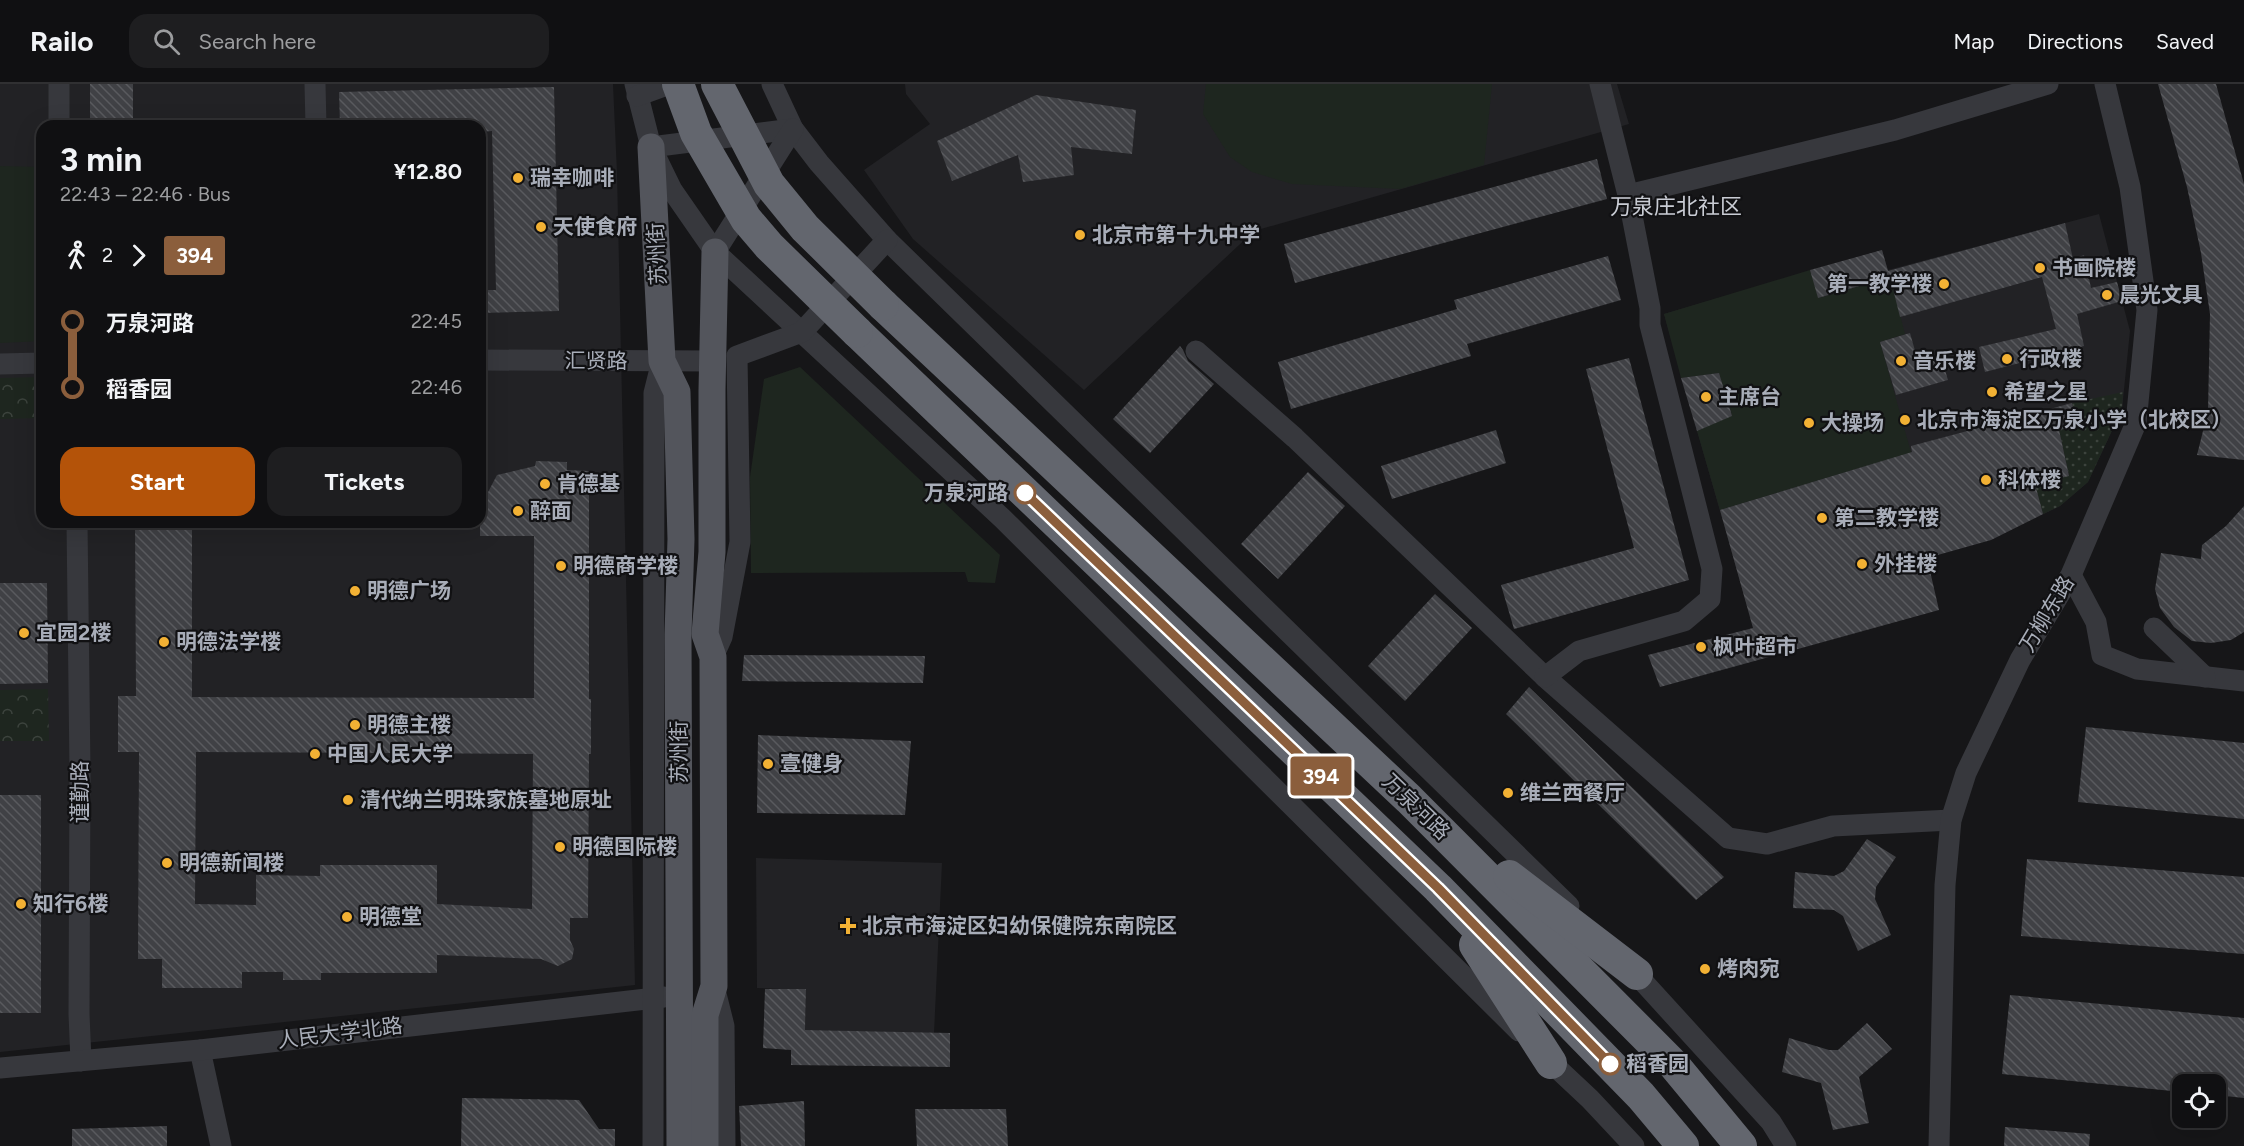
<!DOCTYPE html>
<html lang="en">
<head>
<meta charset="utf-8">
<style>
	body { margin:0; font-family:Figtree,"Noto Sans SC",sans-serif; background:#1e1e20; color:#f1f3f6; height:100vh; display:flex; flex-direction:column; font-size:22px; white-space:nowrap }
	* { box-sizing:border-box; margin:0 }
	p { font-size:20px; color:#9c9d9f }
	.icon { flex:none; width:33px; height:33px; fill:none; stroke:currentColor; stroke-width:2; stroke-linecap:round; stroke-linejoin:round }
	.map { position:relative; flex:1; overflow:hidden }
	.sheet { position:absolute; left:36px; top:36px; width:450px; height:408px; display:flex; flex-direction:column; background:#101012; border-radius:18px; box-shadow:0 6px 24px #0002,0 0 0 2px #303032 }
	.sheet>* { flex:none }
	.badge { padding:0 12px; border-radius:4px; font-size:21px; line-height:39px }
	.buttons { position:absolute; left:2172px; top:990px; display:grid; gap:12px }
	.buttons a { display:grid; place-items:center; width:54px; height:54px; border-radius:12px; background:#101012; box-shadow:0 6px 24px #0002,0 0 0 2px #303032; font-size:30px }
	.map>.badge { position:absolute; translate:-50% -50%; box-shadow:0 0 0 3px #fff }
	.legs { display:flex; align-items:center; gap:9px; height:66px; padding:0 24px; font-size:20px }
	.legs p { margin-inline-start:auto }
	.headline { display:flex; align-items:center; justify-content:space-between; height:102px; padding:0 24px }
	h1 { font-size:33px; font-weight:700; line-height:45px }
	.primary-button { display:flex; gap:12px; margin-top:auto; padding:12px 24px }
	.primary-button a { flex:1; height:69px; border-radius:18px; background:#b45309; color:#fff; font-size:24px; font-weight:700; line-height:69px; text-align:center }
	.primary-button a+a { background:#1e1e20; color:#f1f3f6 }
	ul { padding:0 24px; list-style:none }
	li { display:flex; align-items:center; gap:21px; height:66px; font-size:22px }
	li i { display:grid; place-items:center; width:9px; height:100%; margin:0 8px; background:currentColor }
	li i::after { content:''; width:15px; height:15px; margin:-8px; border:4px solid; border-radius:50%; background:#101012 }
	li p { margin-inline-start:auto }
	li:first-child i { background:linear-gradient(#0000 50%,currentColor 0) }
	li:last-child i { background:linear-gradient(currentColor 50%,#0000 0) }
	header { display:flex; align-items:center; gap:36px; box-sizing:border-box; height:84px; padding:0 30px; background:#101012; border-bottom:2px solid #303032 }
	header strong { font-size:28px }
	nav { display:flex; gap:33px; margin-inline-start:auto; font-size:21px }
	.search { width:420px; height:54px; background:#1e1e20; display:flex; align-items:center; gap:15px; box-sizing:border-box; padding:0 21px; border-radius:18px; color:#9c9d9f; font-size:22px }
	.map>svg:first-child { display:block }
	.built { fill:#222225; fill-rule:evenodd }
	.green { fill:#1e261f }
	.forest { fill:url(#forest-crowns) }
	.garden { fill:url(#garden-dots) }
	.building { fill:url(#building-back-hatch); fill-rule:evenodd }
	.lines { fill:none; stroke-linecap:round; stroke-linejoin:round }
	.minor { stroke:#37383d; stroke-width:21 }
	.major { stroke:#53555c; stroke-width:27 }
	.highway { stroke:#63666e; stroke-width:32 }
	.highway-bridge { stroke:#63666e; stroke-width:32 }
	.line-1-casing { stroke:#fff; stroke-width:14 }
	.line-1 { stroke:#8b5e3c; stroke-width:9 }
	.poi-dot { fill:#f2b134; stroke:#111113; stroke-width:2 }
	.stop-1-dot { fill:#fff; stroke:#8b5e3c; stroke-width:3 }
	.labels { text-anchor:middle; stroke-width:4.5; stroke-linejoin:round; paint-order:stroke }
	.poi-label { font-size:21px; font-weight:bold; fill:#a8adb8; stroke:#111113; text-anchor:start }
	.street-label { font-size:21px; fill:#a8adb8; stroke:#111113 }
	.stop-label { font-size:21px; font-weight:bold; fill:#a8adb8; stroke:#111113; text-anchor:end }
	.neighbourhood-label { font-size:22px; fill:#c9ccd4; stroke:#111113 }
</style>
</head>
<body>
<header>
<strong>Railo</strong>
<div class="search"><svg class="icon" aria-label="search" viewBox="0 0 24 24"><circle cx="10" cy="10" r="6"/><path d="M15 15l6 6"/></svg>Search here</div>
<nav><a>Map</a><a>Directions</a><a>Saved</a></nav>
</header>
<div class="map">
<svg width="2244" height="1062" viewBox="0 0 2244 1062">
	<defs>
		<pattern id="forest-crowns" width="20" height="18" patternUnits="userSpaceOnUse" patternTransform="scale(1.5)"><rect width="20" height="18" fill="#1e261f"/><path d="M2 6a3 3 0 1 1 6 0M12 15a3 3 0 1 1 6 0" fill="none" stroke="#3c433d"/></pattern>
		<pattern id="garden-dots" width="8" height="8" patternUnits="userSpaceOnUse" patternTransform="scale(1.5)"><rect width="8" height="8" fill="#1e261f"/><path d="M2 2h.1M6 6h.1" fill="none" stroke="#3c433d" stroke-width="1.8" stroke-linecap="round"/></pattern>
		<pattern id="building-back-hatch" width="6" height="6" patternUnits="userSpaceOnUse" patternTransform="scale(1.5)"><rect width="6" height="6" fill="#404145"/><path d="M-1 5l2 2M0 0l6 6M5-1l2 2" fill="none" stroke="#595a5e"/></pattern>
	</defs>
	<rect width="100%" height="100%" fill="#161618"/>
	<!-- built -->
	<g class="built">
		<path d="M0,0H613L617,89L635,901L0,968ZM42,42H480V438H42Z"/>
		<polygon points="905,0 1617,0 1629,40 1254,147 1084,306 913,155 864,86 930,40 906,10"/>
		<polygon points="2099,130 2130,247 2122,325 2088,398 2060,422 1991,456 1747,522 1664,230 1882,166 1888,186"/>
		<polygon points="756,774 942,779 934,949 805,946 806,906 757,904"/>
	</g>
	<!-- green -->
	<g class="green">
		<polygon points="1206,0 1492,0 1484,81 1400,105 1292,100 1252,88 1230,73 1203,30"/>
		<polygon points="0,82 41,83 42,257 0,259"/>
		<polygon points="1810,186 1819,214 1890,193 1905,250 1880,258 1934,450 1903,371 1720,426 1697,347 1732,331 1719,289 1681,294 1664,230"/>
		<polygon points="800,283 1000,471 995,499 968,498 965,488 751,489 750,393 764,295"/>
	</g>
	<!-- forest -->
	<g class="forest">
		<polygon points="42,293 42,334 0,335 0,294"/>
		<polygon points="48,605 49,657 0,657 0,606"/>
	</g>
	<!-- garden -->
	<polygon class="garden" points="2123,308 2122,325 2088,398 2060,422 2043,430 2035,400 2069,391 2059,346 2077,341 2072,319"/>
	<!-- building -->
	<g class="building">
		<rect x="90" y="0" width="43" height="42"/>
		<polygon points="2158,0 2216,0 2244,100 2244,376 2197,371 2208,327 2210,230 2201,169 2187,103"/>
		<polygon points="554,3 559,227 480,229 480,206 496,206 492,47 480,48 480,42 340,42 339,8"/>
		<polygon points="1036,11 1136,26 1132,70 1071,63 1074,91 1023,98 1018,71 952,97 937,57"/>
		<polygon points="1597,75 1607,115 1295,199 1284,160"/>
		<polygon points="2065,139 2073,175 2084,171 2091,204 2117,198 2122,217 2077,230 2084,262 1985,288 1979,263 2056,245 2042,193 1900,233 1890,193 1818,214 1810,186 1882,166 1888,187"/>
		<polygon points="1608,172 1621,216 1467,260 1471,272 1291,325 1278,278 1457,225 1454,216"/>
		<polygon points="1910,249 1919,281 1941,273 1948,296 1896,311 1880,258"/>
		<polygon points="1180,262 1183,266 1188,277 1214,300 1150,369 1113,335"/>
		<polygon points="1629,274 1689,496 1514,545 1501,501 1634,464 1586,285"/>
		<polygon points="1719,289 1732,332 1697,347 1681,294"/>
		<polygon points="2072,319 2077,341 2059,346 2069,392 2035,400 2043,430 1991,456 1927,474 1939,526 1660,603 1648,571 1753,544 1720,426 1912,368 1911,362"/>
		<polygon points="1496,346 1506,379 1392,415 1381,382"/>
		<path d="M536,377L567,378V386L589,387V615H591V670H589L588,834H570V856L574,865L572,875L558,882L541,875L437,871V889H321V896H283V888H242V904H162V875H138L139,668H118V612H136L135,438H192V613L534,614V452H480V432H483L486,412L497,391L535,382ZM196,668L533,670L532,825L437,820V781H320V792L256,791V821L195,820Z"/>
		<polygon points="1308,388 1345,422 1278,495 1241,460"/>
		<polygon points="2244,422 2244,548 2231,556 2211,559 2192,557 2174,543 2160,524 2155,505 2161,469 2201,475 2202,461 2226,442"/>
		<polygon points="0,499 47,499 48,599 0,600"/>
		<polygon points="1435,510 1472,544 1405,617 1368,582"/>
		<polygon points="744,571 925,572 923,599 742,597"/>
		<polygon points="1529,603 1724,793 1696,816 1506,630"/>
		<polygon points="2086,643 2244,659 2244,735 2078,718"/>
		<polygon points="758,651 911,657 905,731 757,729"/>
		<rect x="0" y="711" width="41" height="218"/>
		<polygon points="1867,755 1896,773 1876,803 1875,815 1891,851 1858,867 1843,832 1834,826 1793,824 1795,788 1834,792 1844,787"/>
		<polygon points="2027,775 2244,793 2244,870 2021,852"/>
		<polygon points="765,905 806,905 805,946 950,949 950,983 791,981 791,966 763,964"/>
		<polygon points="2010,911 2244,934 2244,1014 2216,1011 2216,1000 2182,1000 2182,1008 2002,990"/>
		<polygon points="1867,939 1892,965 1859,993 1869,1039 1833,1046 1821,999 1782,988 1789,954 1829,966 1838,966"/>
		<polygon points="462,1014 579,1016 599,1045 615,1045 615,1062 461,1062"/>
		<polygon points="804,1017 805,1062 741,1062 739,1022"/>
		<polygon points="915,1025 1006,1025 1008,1062 917,1062"/>
		<polygon points="167,1042 167,1062 72,1062 72,1045"/>
		<polygon points="2005,1043 2090,1050 2089,1062 2004,1062"/>
	</g>
	<g class="lines">
		<!-- minor -->
		<g class="minor">
			<polyline points="59,0 59,42"/>
			<polyline points="315,0 316,42"/>
			<polyline points="635,0 651,63 672,106 715,168 1002,434 1519,947"/>
			<polyline points="772,0 793,45 819,79 887,156 1569,822"/>
			<polyline points="637,12 670,0"/>
			<polyline points="651,63 793,45"/>
			<polyline points="1628,111 1895,46 2048,0"/>
			<polyline points="715,168 793,45"/>
			<polyline points="1196,267 1295,354 1545,593 1728,754 1767,760 1833,742 1951,736"/>
			<polyline points="480,276 712,277"/>
			<polyline points="0,280 42,279"/>
			<polyline points="77,438 80,687 79,930 81,977"/>
			<polyline points="2071,491 2096,538 2102,571 2137,585 2244,597"/>
			<polyline points="2154,544 2205,593"/>
			<polyline points="713,573 722,553 740,458 737,272 802,248 887,156"/>
			<polyline points="1545,593 1579,567 1684,537 1710,515 1712,485 1650,241 1650,224 1628,111 1600,0"/>
			<polyline points="1627,880 1771,1038 1786,1062"/>
			<polyline points="714,902 724,942 725,1062"/>
			<polyline points="200,966 221,1062"/>
			<polyline points="1543,971 1590,1015 1634,1062"/>
			<polyline points="0,984 200,966 664,913"/>
			<polyline points="653,1062 654,309 662,277"/>
			<polyline points="1939,1062 1945,801 1951,736 1966,689 2020,576 2071,491 2136,339 2147,226 2130,103 2105,0"/>
		</g>
		<!-- major -->
		<g class="major">
			<polyline points="651,63 662,277 677,308 681,455 678,551 680,1062"/>
			<polyline points="705,1062 705,931 714,902 713,573 705,550 712,468 712,306 715,168"/>
		</g>
		<!-- highway -->
		<g class="highway">
			<polyline points="883,221 1409,715 1674,981 1741,1062"/>
			<polyline points="857,248 1438,804 1641,1012 1683,1062"/>
			<polyline points="1509,792 1637,890"/>
			<polyline points="1475,861 1551,979"/>
		</g>
		<!-- highway-bridge -->
		<g class="highway-bridge">
			<polyline points="678,0 696,49 746,135 769,162 857,248"/>
			<polyline points="717,0 769,100 805,144 883,221"/>
		</g>
	</g>
	<g class="lines">
		<!-- line-1 casing -->
		<g class="line-1-casing">
			<polyline id="line-1" points="1025,409 1438,804 1610,980"/>
		</g>
		<!-- line-1 -->
		<use href="#line-1" class="line-1"/>
	</g>
	<!-- markers -->
	<g class="poi-dot">
		<circle cx="518" cy="94" r="6"/>
		<circle cx="541" cy="143" r="6"/>
		<circle cx="1080" cy="151" r="6"/>
		<circle cx="2040" cy="184" r="6"/>
		<circle cx="1944" cy="200" r="6"/>
		<circle cx="2107" cy="211" r="6"/>
		<circle cx="2007" cy="275" r="6"/>
		<circle cx="1901" cy="277" r="6"/>
		<circle cx="1992" cy="308" r="6"/>
		<circle cx="1706" cy="313" r="6"/>
		<circle cx="1905" cy="336" r="6"/>
		<circle cx="1809" cy="339" r="6"/>
		<circle cx="1986" cy="396" r="6"/>
		<circle cx="545" cy="400" r="6"/>
		<circle cx="518" cy="427" r="6"/>
		<circle cx="1822" cy="434" r="6"/>
		<circle cx="1862" cy="480" r="6"/>
		<circle cx="561" cy="482" r="6"/>
		<circle cx="355" cy="507" r="6"/>
		<circle cx="24" cy="549" r="6"/>
		<circle cx="164" cy="558" r="6"/>
		<circle cx="1701" cy="563" r="6"/>
		<circle cx="355" cy="641" r="6"/>
		<circle cx="315" cy="670" r="6"/>
		<circle cx="768" cy="680" r="6"/>
		<circle cx="1508" cy="709" r="6"/>
		<circle cx="348" cy="716" r="6"/>
		<circle cx="560" cy="763" r="6"/>
		<circle cx="167" cy="779" r="6"/>
		<circle cx="21" cy="820" r="6"/>
		<circle cx="347" cy="833" r="6"/>
		<path d="M845 833h6v6h6v6h-6v6h-6v-6h-6v-6h6z"/>
		<circle cx="1705" cy="885" r="6"/>
	</g>
	<g class="stop-1-dot">
		<circle cx="1025" cy="409" r="10"/>
		<circle cx="1610" cy="980" r="10"/>
	</g>
	<g class="labels">
		<!-- poi labels -->
		<g class="poi-label">
			<text x="530" y="101">瑞幸咖啡</text>
			<text x="553" y="150">天使食府</text>
			<text x="1092" y="158">北京市第十九中学</text>
			<text x="2052" y="191">书画院楼</text>
			<text x="1932" y="207" text-anchor="end">第一教学楼</text>
			<text x="2119" y="218">晨光文具</text>
			<text x="2019" y="282">行政楼</text>
			<text x="1913" y="284">音乐楼</text>
			<text x="2004" y="315">希望之星</text>
			<text x="1718" y="320">主席台</text>
			<text x="1917" y="343">北京市海淀区万泉小学（北校区）</text>
			<text x="1821" y="346">大操场</text>
			<text x="1998" y="403">科体楼</text>
			<text x="557" y="407">肯德基</text>
			<text x="530" y="434">醉面</text>
			<text x="1834" y="441">第二教学楼</text>
			<text x="1874" y="487">外挂楼</text>
			<text x="573" y="489">明德商学楼</text>
			<text x="367" y="514">明德广场</text>
			<text x="36" y="556">宜园2楼</text>
			<text x="176" y="565">明德法学楼</text>
			<text x="1713" y="570">枫叶超市</text>
			<text x="367" y="648">明德主楼</text>
			<text x="327" y="677">中国人民大学</text>
			<text x="780" y="687">壹健身</text>
			<text x="1520" y="716">维兰西餐厅</text>
			<text x="360" y="723">清代纳兰明珠家族墓地原址</text>
			<text x="572" y="770">明德国际楼</text>
			<text x="179" y="786">明德新闻楼</text>
			<text x="33" y="827">知行6楼</text>
			<text x="359" y="840">明德堂</text>
			<text x="862" y="849">北京市海淀区妇幼保健院东南院区</text>
			<text x="1717" y="892">烤肉宛</text>
		</g>
		<!-- street labels -->
		<g class="street-label">
			<text transform="translate(657 170) rotate(-93)" y="7">苏州街</text>
			<text x="596" y="284">汇贤路</text>
			<text transform="translate(2047 530) rotate(-59)" y="7">万柳东路</text>
			<text transform="translate(679 668) rotate(-90)" y="7">苏州街</text>
			<text transform="translate(80 708) rotate(-90)" y="7">谨勤路</text>
			<text transform="translate(1416 723) rotate(44)" y="7">万泉河路</text>
			<text transform="translate(340 949) rotate(-7)" y="7">人民大学北路</text>
		</g>
		<!-- stop labels -->
		<g class="stop-label">
			<text x="1008" y="416">万泉河路</text>
			<text x="1626" y="987" text-anchor="start">稻香园</text>
		</g>
		<!-- neighbourhood labels -->
		<g class="neighbourhood-label">
			<text x="1676" y="130">万泉庄北社区</text>
		</g>
	</g>
</svg>
<div class="buttons">
<a><svg class="icon" aria-label="locate" viewBox="0 0 24 24"><circle cx="12" cy="12" r="6"/><path d="M12 2v4M12 18v4M2 12h4M18 12h4"/></svg></a>
</div>
<b class="badge" style="left:1321px;top:692px;background:#8b5e3c;color:#fff">394</b>
<section class="sheet">
<div class="headline"><div><h1>3 min</h1><p>22:43 – 22:46 · Bus</p></div><b>¥12.80</b></div>
<div class="legs"><svg class="icon" aria-label="walk" viewBox="0 0 24 24"><circle cx="13" cy="4" r="2"/><path d="M13 8l-2 6 4 7M11 14l-3 7M7 12l3-4h3l4 4"/></svg>2<svg class="icon" aria-label="forward" viewBox="0 0 24 24"><path d="M9 5l7 7-7 7"/></svg><b class="badge" style="background:#8b5e3c;color:#fff">394</b></div>
<ul>
<li><i style="color:#8b5e3c"></i><b>万泉河路</b><p>22:45</p></li>
<li><i style="color:#8b5e3c"></i><b>稻香园</b><p>22:46</p></li>
</ul>
<div class="primary-button"><a>Start</a><a>Tickets</a></div>
</section>
</div>
</body>
</html>
